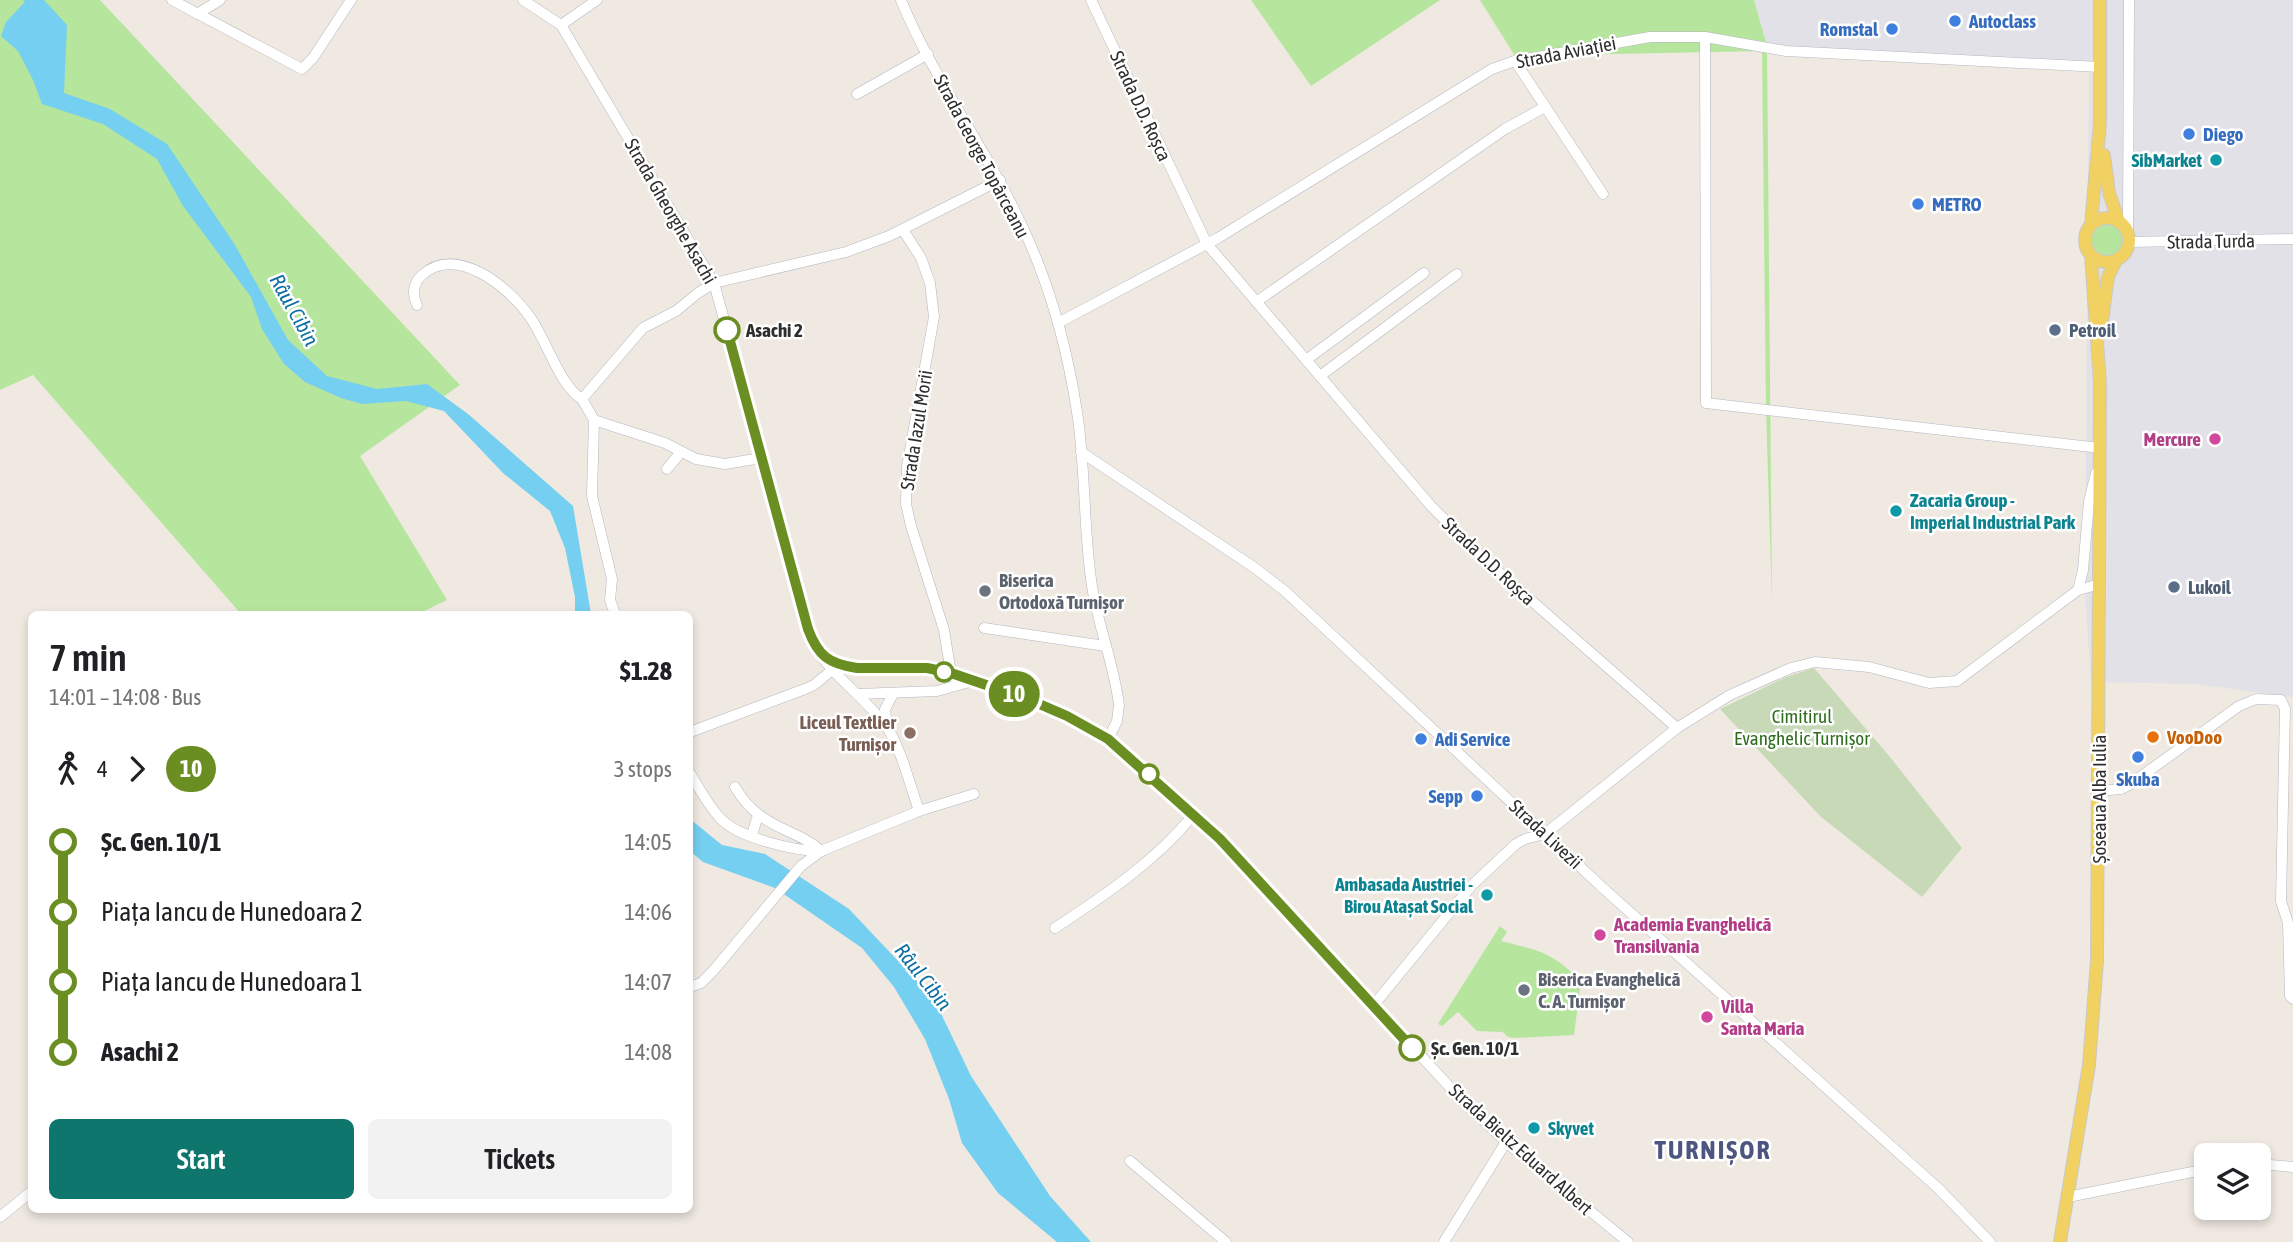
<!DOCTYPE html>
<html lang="en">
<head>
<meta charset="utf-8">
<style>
	body { margin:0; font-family:"Asap Condensed",sans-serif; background:#f2f2f2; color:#202124; height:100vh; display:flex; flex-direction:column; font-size:26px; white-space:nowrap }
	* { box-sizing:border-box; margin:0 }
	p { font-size:23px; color:#757577 }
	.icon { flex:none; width:38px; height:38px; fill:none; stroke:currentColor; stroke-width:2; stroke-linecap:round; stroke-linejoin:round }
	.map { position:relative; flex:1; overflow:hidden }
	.drawer { position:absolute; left:28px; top:611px; width:665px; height:602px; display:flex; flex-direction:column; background:#fff; border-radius:10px; box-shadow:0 4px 10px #0003 }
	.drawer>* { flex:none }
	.badge { padding:0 14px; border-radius:23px; font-size:24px; line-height:46px }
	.buttons { position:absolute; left:2194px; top:1143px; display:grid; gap:14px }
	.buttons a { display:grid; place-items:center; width:77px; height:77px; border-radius:10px; background:#fff; box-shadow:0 4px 10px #0003; font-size:35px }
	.map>.badge { position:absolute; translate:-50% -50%; box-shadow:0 0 0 4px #fff }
	.legs { display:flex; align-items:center; gap:10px; height:77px; padding:0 21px; font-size:23px }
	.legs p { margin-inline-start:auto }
	.headline { display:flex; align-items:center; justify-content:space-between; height:119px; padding:0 21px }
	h1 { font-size:38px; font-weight:600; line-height:52px }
	.button { display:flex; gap:14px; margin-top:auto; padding:14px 21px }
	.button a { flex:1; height:80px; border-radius:10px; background:#0f766e; color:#fff; font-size:28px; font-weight:600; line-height:80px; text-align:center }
	.button a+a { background:#f2f2f2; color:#202124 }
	ul { padding:0 21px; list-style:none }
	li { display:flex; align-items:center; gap:24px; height:70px; font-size:26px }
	li i { display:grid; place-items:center; width:10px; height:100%; margin:0 9px; background:currentColor }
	li i::after { content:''; width:18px; height:18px; margin:-9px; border:5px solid; border-radius:50%; background:#fff }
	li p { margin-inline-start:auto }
	li:first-child i { background:linear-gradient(#0000 50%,currentColor 0) }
	li:last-child i { background:linear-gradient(currentColor 50%,#0000 0) }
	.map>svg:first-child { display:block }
	.industrial { fill:#e3e1e8 }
	.green { fill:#b6e59e }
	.cemetery { fill:#c8d9b8 }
	.water { fill:#75cff0 }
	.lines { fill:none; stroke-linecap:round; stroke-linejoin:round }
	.minor-casing { stroke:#b4b7c1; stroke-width:11 }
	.major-casing { stroke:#c9c9c9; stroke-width:14 }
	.minor { stroke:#fff; stroke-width:10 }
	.major { stroke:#f2d163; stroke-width:12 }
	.line-1-casing { stroke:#fff; stroke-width:16 }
	.line-1 { stroke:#6b8e23; stroke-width:10 }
	.shop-dot { fill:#3f7fe0; stroke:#fff; stroke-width:2.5 }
	.culture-dot { fill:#0f9aa8; stroke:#fff; stroke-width:2.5 }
	.stop-1-dot { fill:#fff; stroke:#6b8e23; stroke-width:3.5 }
	.service-dot { fill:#5c6f8a; stroke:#fff; stroke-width:2.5 }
	.hotel-dot { fill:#d1479c; stroke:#fff; stroke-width:2.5 }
	.worship-dot { fill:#6b7280; stroke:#fff; stroke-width:2.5 }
	.education-dot { fill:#8d6e63; stroke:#fff; stroke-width:2.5 }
	.food-dot { fill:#e8710a; stroke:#fff; stroke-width:2.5 }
	.labels { text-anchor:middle; stroke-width:5; stroke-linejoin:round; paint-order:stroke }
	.shop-label { font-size:19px; font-weight:bold; fill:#366cbe; stroke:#fff; text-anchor:start }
	.street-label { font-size:19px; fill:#2e2e2e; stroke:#fff }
	.culture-label { font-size:19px; font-weight:bold; fill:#0d838f; stroke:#fff; text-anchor:end }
	.stop-label { font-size:19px; font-weight:bold; fill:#2e2e2e; stroke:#fff; text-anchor:start }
	.service-label { font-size:19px; font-weight:bold; fill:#4e5e75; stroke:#fff; text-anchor:start }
	.hotel-label { font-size:19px; font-weight:bold; fill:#b23c85; stroke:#fff; text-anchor:start }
	.worship-label { font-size:19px; font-weight:bold; fill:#5b616d; stroke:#fff; text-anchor:start }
	.park-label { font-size:19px; fill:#2c6e1b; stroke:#fff }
	.education-label { font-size:19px; font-weight:bold; fill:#785e54; stroke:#fff; text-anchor:end }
	.food-label { font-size:19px; font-weight:bold; fill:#c56008; stroke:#fff; text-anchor:start }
	.water-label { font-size:21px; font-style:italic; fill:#0d6fa3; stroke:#fff }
	.district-label { font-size:26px; font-weight:bold; letter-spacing:2px; fill:#4d5680; stroke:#fff }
</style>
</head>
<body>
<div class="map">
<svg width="2293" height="1242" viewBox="0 0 2293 1242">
	<rect width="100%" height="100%" fill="#efe9e1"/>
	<!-- industrial -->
	<polygon class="industrial" points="1754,0 2293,0 2293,697 2193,684 2091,682 2085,593 2089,64 1767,46"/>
	<!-- green -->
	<g class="green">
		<polygon points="0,0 100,0 460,385 360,456 447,600 418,614 241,614 33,375 0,390"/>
		<polygon points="1251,0 1440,0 1311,86"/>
		<polygon points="1480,0 1754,0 1767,46 1772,603 1766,409 1762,51 1515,56"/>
		<circle cx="2106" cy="240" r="17"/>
		<path d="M1500,926L1507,932L1501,941C1541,951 1551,952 1581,981L1574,1035L1515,1038L1508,1037L1503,1032L1477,1031L1458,1012L1442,1026L1438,1024Z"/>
	</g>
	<!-- cemetery -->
	<polygon class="cemetery" points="1814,668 1890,757 1962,848 1922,897 1820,816 1720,709 1786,677"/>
	<!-- water -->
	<g class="water">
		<polygon points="23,0 44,0 67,25 64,93 110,109 167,144 235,245 288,340 327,376 377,389 427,384 468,414 573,506 591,614 575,614 575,597 565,548 550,511 503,473 444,411 406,401 362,404 341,398 305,382 284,364 262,329 251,297 183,206 157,159 103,124 42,104 33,80 18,51 1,36 6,22 25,2"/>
		<polygon points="690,819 722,845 765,854 849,909 934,999 971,1076 1050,1196 1091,1242 1057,1242 998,1193 962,1143 949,1099 925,1039 894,987 862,948 775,888 703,862 690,851"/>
	</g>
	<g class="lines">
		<!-- minor casing -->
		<g class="minor-casing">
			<g id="minor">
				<polyline points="172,0 302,69 313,58 351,0"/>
				<path d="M523,0L561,25L714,283L813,643C831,676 866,697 888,729C901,749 911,788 919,811"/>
				<path d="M901,0C935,83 992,156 1028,239C1052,293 1068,353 1077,412C1086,469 1083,528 1092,586C1098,626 1114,664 1119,705L1117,721L1108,739"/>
				<polyline points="1091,0 1207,244 1431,506 1485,560 1677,728"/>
				<polyline points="197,14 220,0"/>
				<polyline points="561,25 597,0"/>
				<polyline points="1705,37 1706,403 2100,448"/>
				<polyline points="1515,61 1603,194"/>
				<polyline points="857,94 928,54"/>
				<polyline points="903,230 921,258 930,283 934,317 907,467 906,504 911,526 944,630 951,673"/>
				<polyline points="2128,237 2129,0"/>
				<polyline points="2128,242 2293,239"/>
				<polyline points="1256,302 1505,129 1545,107"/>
				<path d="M417,305C412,295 413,283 422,275C456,245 506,285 527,313C545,335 559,386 582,399"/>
				<polyline points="1058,323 1218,238 1492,69 1515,61 1650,37 1705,37 1786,51 2100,67"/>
				<polyline points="1306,360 1424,273"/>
				<polyline points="1320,376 1457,274"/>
				<polyline points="594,420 665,443 696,459 725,464 761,458"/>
				<polyline points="1081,452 1255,568 1286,592 1604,889 1939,1189 1990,1242"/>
				<polyline points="667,469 681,452"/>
				<polyline points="2078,590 2083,570 2089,501 2096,473"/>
				<polyline points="615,614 610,600 612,579 592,496 594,420 582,399 643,328 676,311 698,293 714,283 846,252 889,236 1000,180"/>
				<polyline points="984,628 1105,646"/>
				<polyline points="819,653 846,667 857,668 927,668 951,673 1045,706 1108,739 1220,839 1458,1096 1506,1142 1628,1242"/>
				<polyline points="858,694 937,691 973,681"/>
				<polyline points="887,727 885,709 893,694"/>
				<polyline points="690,732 805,689 814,685 832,670"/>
				<path d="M690,773C699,788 708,805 720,818C738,838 795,851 821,851L919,811L974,794"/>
				<path d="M735,787C741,797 747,806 757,813C776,830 802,833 821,851"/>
				<polyline points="2099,791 2121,789 2129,785 2239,706 2256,699 2281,700 2285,709 2281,901 2288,923 2290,996 2293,999"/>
				<polyline points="752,835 758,815"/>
				<path d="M1055,928C1105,895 1156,861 1194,814"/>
				<polyline points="690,987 701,983 713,971 801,866 821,851"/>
				<polyline points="1373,1006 1472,885 1516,844 1525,839 1545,834 1677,728 1730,695 1791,668 1815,662 1869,667 1929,683 1957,681 2078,590 2100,584"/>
				<polyline points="1130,1161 1226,1242"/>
				<polyline points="2259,1164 2293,1167"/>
				<polyline points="2068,1197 2207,1169"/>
				<polyline points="0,1217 32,1191"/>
				<polyline points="1444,1242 1506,1142"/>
			</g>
		</g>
		<!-- major casing -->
		<g class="major-casing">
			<g id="major">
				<polyline points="2104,155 2109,193 2119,222"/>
				<circle cx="2107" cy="240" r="22"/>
				<polyline points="2091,225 2100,123 2100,0"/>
				<polyline points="2102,321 2108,277 2116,260"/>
				<polyline points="2060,1242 2089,1065 2097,961 2100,384 2091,255"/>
			</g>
		</g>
		<!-- minor -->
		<use href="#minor" class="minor"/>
		<!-- major -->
		<use href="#major" class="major"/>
	</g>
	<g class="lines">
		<!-- line-1 casing -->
		<g class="line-1-casing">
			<path id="line-1" d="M727,330L808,629C818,656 829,664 857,668H927L951,673L1030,700L1067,716L1108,739L1220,839L1412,1048"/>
		</g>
		<!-- line-1 -->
		<use href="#line-1" class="line-1"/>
	</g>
	<!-- markers -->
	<g class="shop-dot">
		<circle cx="1955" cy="21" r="7"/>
		<circle cx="1892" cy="29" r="7"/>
		<circle cx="2189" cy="134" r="7"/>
		<circle cx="1918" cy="204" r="7"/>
		<circle cx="1421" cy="739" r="7"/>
		<circle cx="2138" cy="757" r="7"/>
		<circle cx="1477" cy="796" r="7"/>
	</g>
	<g class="culture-dot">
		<circle cx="2216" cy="160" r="7"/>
		<circle cx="1896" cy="511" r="7"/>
		<circle cx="1487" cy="895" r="7"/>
		<circle cx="1534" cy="1128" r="7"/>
	</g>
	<g class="stop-1-dot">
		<circle cx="727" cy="330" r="12"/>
		<circle cx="944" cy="672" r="9"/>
		<circle cx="1149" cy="774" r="9"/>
		<circle cx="1412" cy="1048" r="12"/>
	</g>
	<g class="service-dot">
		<circle cx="2055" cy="330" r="7"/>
		<circle cx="2174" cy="587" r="7"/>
	</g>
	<g class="hotel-dot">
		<circle cx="2215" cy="439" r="7"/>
		<circle cx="1600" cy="935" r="7"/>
		<circle cx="1707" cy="1017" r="7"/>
	</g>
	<g class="worship-dot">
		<circle cx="985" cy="591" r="7"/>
		<circle cx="1524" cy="990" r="7"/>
	</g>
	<circle class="education-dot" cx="910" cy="733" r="7"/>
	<circle class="food-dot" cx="2153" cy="737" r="7"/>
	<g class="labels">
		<!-- shop labels -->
		<g class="shop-label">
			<text x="1969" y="28">Autoclass</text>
			<text x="1878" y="36" text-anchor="end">Romstal</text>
			<text x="2203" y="141">Diego</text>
			<text x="1932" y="211">METRO</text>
			<text x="1435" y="746">Adi Service</text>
			<text x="2138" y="786" text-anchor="middle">Skuba</text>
			<text x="1463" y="803" text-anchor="end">Sepp</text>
		</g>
		<!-- street labels -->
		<g class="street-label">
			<text transform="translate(1566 52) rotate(-11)" y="7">Strada Aviației</text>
			<text transform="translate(1141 106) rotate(65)" y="7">Strada D.D. Roșca</text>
			<text transform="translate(982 156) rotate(62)" y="7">Strada George Topârceanu</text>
			<text transform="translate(671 211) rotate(60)" y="7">Strada Gheorghe Asachi</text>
			<text transform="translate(2211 241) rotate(-1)" y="7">Strada Turda</text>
			<text transform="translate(916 430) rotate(-81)" y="7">Strada Iazul Morii</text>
			<text transform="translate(1489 561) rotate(43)" y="7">Strada D.D. Roșca</text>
			<text transform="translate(2099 799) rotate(-90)" y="7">Șoseaua Alba Iulia</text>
			<text transform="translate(1546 834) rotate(43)" y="7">Strada Livezii</text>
			<text transform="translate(1521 1149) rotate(42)" y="7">Strada Bieltz Eduard Albert</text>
		</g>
		<!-- culture labels -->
		<g class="culture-label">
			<text x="2202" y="167">SibMarket</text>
			<text x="1910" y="507" text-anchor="start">Zacaria Group -<tspan x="1910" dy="22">Imperial Industrial Park</tspan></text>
			<text x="1473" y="891">Ambasada Austriei -<tspan x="1473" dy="22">Birou Atașat Social</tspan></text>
			<text x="1548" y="1135" text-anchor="start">Skyvet</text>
		</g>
		<!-- stop labels -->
		<g class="stop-label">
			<text x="746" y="337">Asachi 2</text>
			<text x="1431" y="1055">Șc. Gen. 10/1</text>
		</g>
		<!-- service labels -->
		<g class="service-label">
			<text x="2069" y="337">Petroil</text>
			<text x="2188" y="594">Lukoil</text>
		</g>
		<!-- hotel labels -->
		<g class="hotel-label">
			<text x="2201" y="446" text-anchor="end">Mercure</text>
			<text x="1614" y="931">Academia Evanghelică<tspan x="1614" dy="22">Transilvania</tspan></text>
			<text x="1721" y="1013">Villa<tspan x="1721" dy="22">Santa Maria</tspan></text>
		</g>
		<!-- worship labels -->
		<g class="worship-label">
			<text x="999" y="587">Biserica<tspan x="999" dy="22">Ortodoxă Turnișor</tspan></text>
			<text x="1538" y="986">Biserica Evanghelică<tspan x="1538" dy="22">C. A. Turnișor</tspan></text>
		</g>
		<!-- park labels -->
		<g class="park-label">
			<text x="1802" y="723">Cimitirul<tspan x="1802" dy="22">Evanghelic Turnișor</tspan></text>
		</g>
		<!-- education labels -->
		<g class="education-label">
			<text x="896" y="729">Liceul Textlier<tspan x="896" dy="22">Turnișor</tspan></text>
		</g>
		<!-- food labels -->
		<g class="food-label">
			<text x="2167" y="744">VooDoo</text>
		</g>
		<!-- water labels -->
		<g class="water-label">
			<text transform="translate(294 310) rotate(61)" y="7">Râul Cibin</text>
			<text transform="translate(923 977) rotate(52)" y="7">Râul Cibin</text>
		</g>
		<!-- district labels -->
		<g class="district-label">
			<text x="1713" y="1159">TURNIȘOR</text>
		</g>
	</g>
</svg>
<div class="buttons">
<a><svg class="icon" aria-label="layers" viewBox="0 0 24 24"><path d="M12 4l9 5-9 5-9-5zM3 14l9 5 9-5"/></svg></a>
</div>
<b class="badge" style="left:1014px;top:694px;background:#6b8e23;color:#fff">10</b>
<section class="drawer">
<div class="headline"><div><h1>7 min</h1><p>14:01 – 14:08 · Bus</p></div><b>$1.28</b></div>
<div class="legs"><svg class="icon" aria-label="walk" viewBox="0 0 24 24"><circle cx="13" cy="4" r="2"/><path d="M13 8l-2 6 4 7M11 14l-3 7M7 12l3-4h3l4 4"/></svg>4<svg class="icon" aria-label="forward" viewBox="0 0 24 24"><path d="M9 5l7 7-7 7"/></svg><b class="badge" style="background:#6b8e23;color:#fff">10</b><p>3 stops</p></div>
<ul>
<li><i style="color:#6b8e23"></i><b>Șc. Gen. 10/1</b><p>14:05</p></li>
<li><i style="color:#6b8e23"></i><span>Piața Iancu de Hunedoara 2</span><p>14:06</p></li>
<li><i style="color:#6b8e23"></i><span>Piața Iancu de Hunedoara 1</span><p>14:07</p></li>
<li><i style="color:#6b8e23"></i><b>Asachi 2</b><p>14:08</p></li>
</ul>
<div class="button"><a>Start</a><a>Tickets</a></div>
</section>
</div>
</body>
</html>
